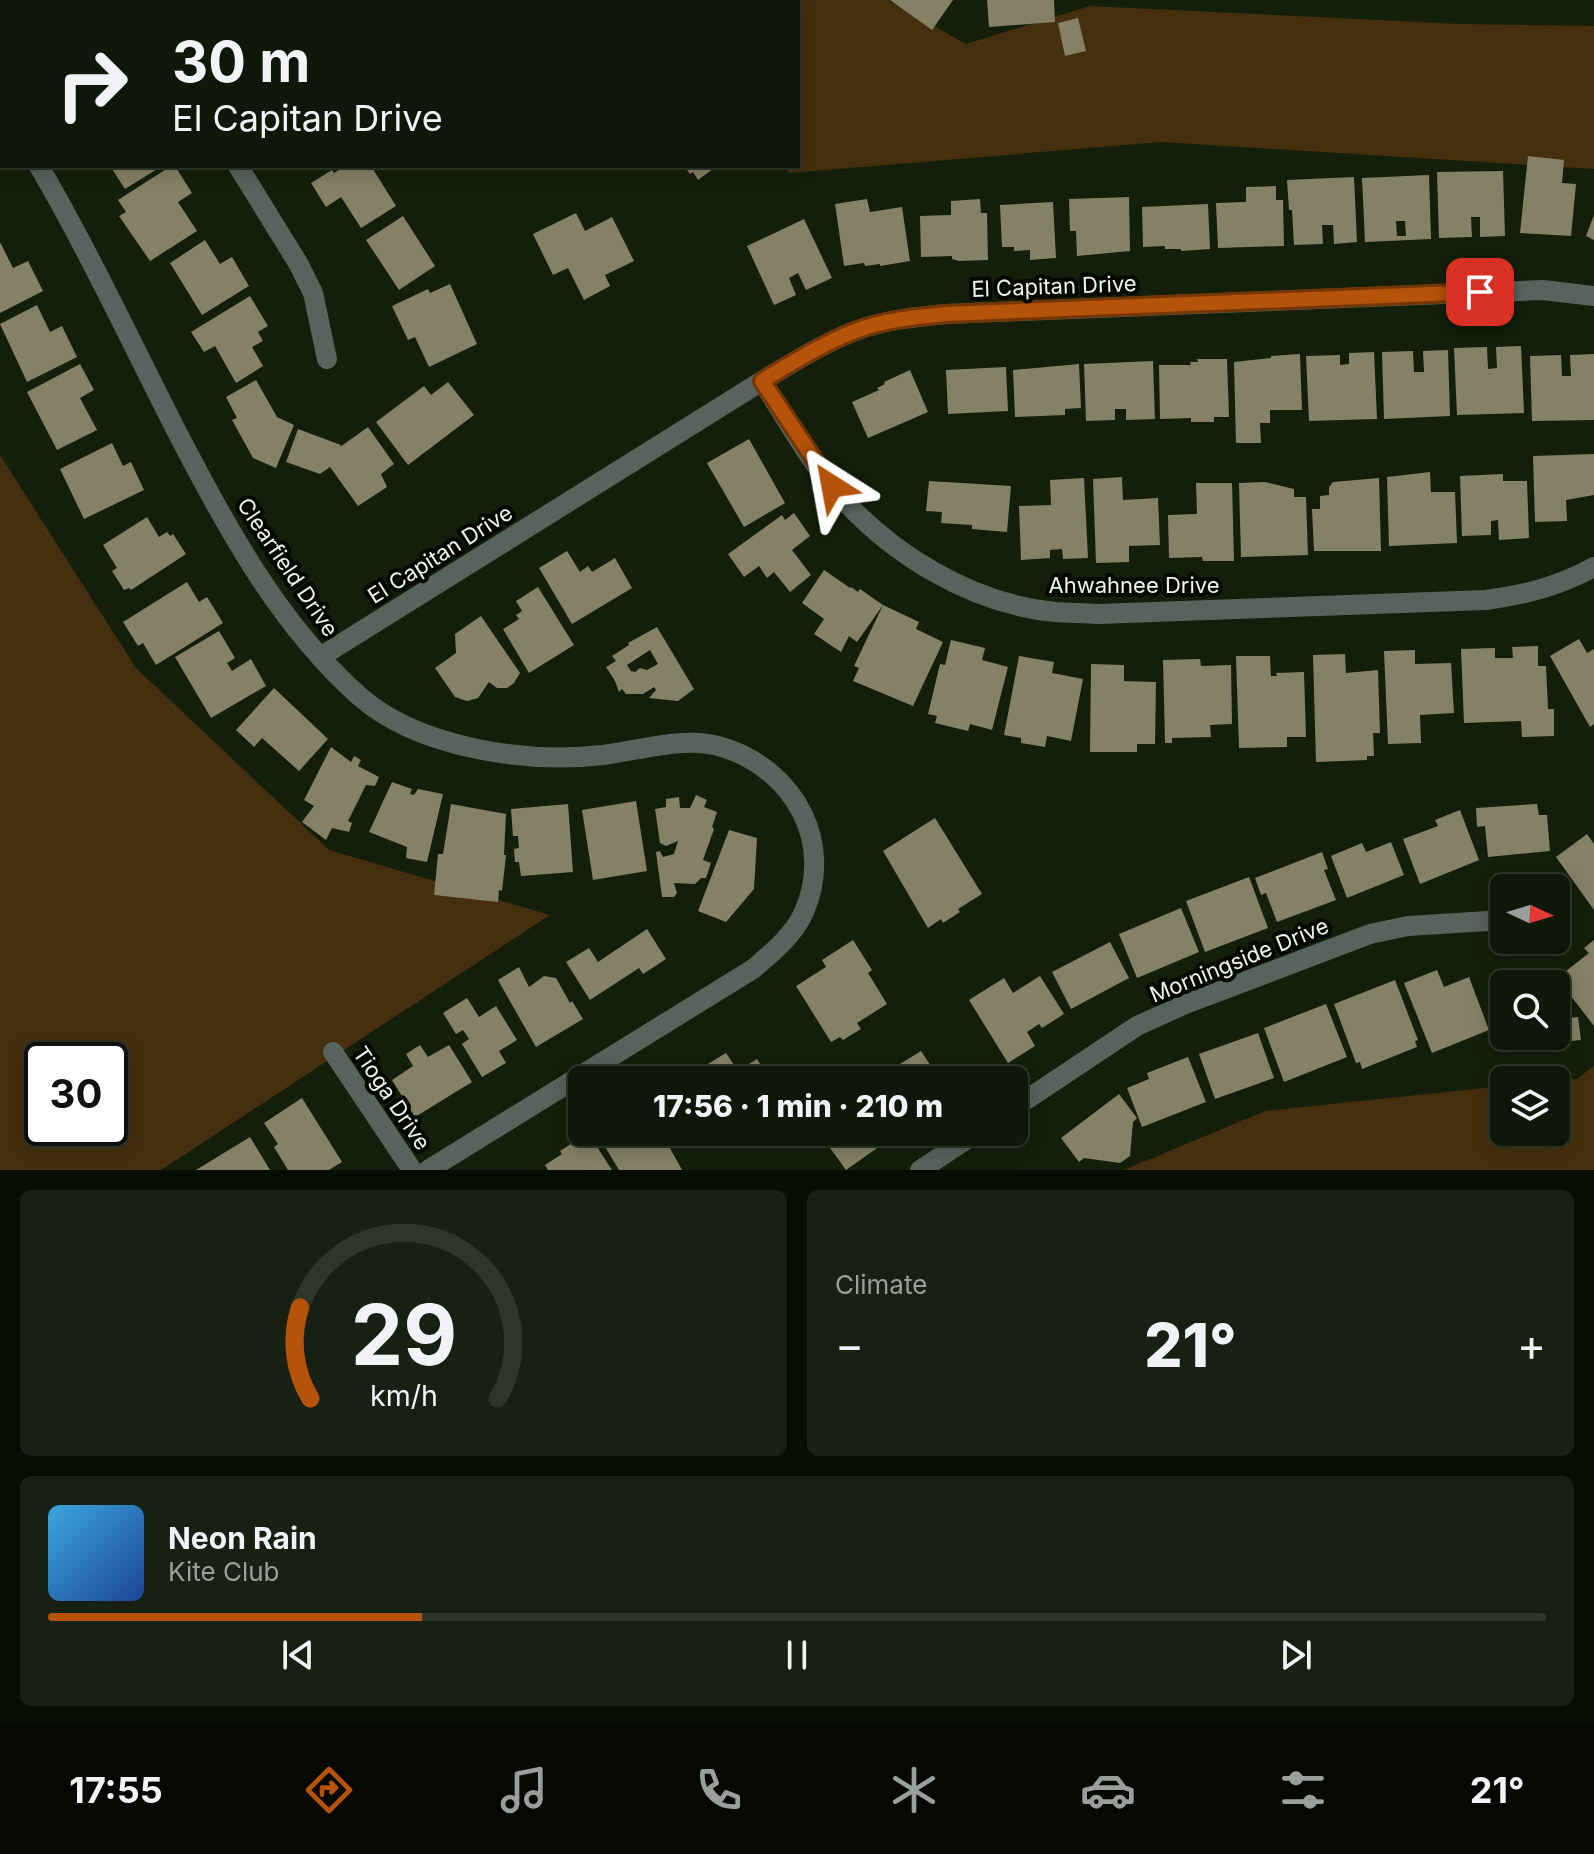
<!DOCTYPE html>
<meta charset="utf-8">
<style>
:root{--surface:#0e1708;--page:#172012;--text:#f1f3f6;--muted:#9b9f9c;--line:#2e3629;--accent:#b45309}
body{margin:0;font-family:Inter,sans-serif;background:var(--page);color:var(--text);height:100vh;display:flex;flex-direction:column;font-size:30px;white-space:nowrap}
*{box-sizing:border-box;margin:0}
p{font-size:26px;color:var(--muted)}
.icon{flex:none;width:44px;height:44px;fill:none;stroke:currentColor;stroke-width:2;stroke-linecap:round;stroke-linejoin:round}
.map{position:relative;height:1170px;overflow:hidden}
.drawer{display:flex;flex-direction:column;gap:20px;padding:20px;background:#080d04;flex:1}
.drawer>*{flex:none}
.hud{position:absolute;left:0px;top:0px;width:800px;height:168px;box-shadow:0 4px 20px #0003,0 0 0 2px var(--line);background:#0e1708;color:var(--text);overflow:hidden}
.needle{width:52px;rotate:94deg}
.controls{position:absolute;left:1490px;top:874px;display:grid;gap:16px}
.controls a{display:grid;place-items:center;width:80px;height:80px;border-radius:12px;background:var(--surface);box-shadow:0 4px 20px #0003,0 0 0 2px var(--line);font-size:40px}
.speed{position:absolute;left:24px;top:1042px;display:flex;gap:16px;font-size:40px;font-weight:700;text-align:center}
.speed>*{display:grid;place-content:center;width:104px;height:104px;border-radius:50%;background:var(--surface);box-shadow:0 4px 20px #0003,0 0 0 2px var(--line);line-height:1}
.speed .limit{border:4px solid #111;border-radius:12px;background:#fff;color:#111}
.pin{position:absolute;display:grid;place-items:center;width:68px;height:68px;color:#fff;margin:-34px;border-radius:16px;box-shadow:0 4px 12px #0006}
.me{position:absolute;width:88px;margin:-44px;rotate:326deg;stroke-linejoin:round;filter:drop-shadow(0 0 6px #0008)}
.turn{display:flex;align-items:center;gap:28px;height:168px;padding:0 40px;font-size:36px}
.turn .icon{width:104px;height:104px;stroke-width:2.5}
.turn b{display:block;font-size:56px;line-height:68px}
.big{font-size:60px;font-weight:800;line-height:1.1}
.drawer .widget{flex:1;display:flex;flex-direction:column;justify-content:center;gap:12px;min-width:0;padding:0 28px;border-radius:12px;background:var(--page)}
.drawer .dial{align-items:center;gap:0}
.dial svg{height:208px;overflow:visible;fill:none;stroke:var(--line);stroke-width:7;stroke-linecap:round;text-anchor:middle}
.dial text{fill:var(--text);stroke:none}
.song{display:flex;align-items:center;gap:24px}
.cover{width:96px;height:96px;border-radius:12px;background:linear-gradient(135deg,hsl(200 70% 55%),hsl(220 70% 35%))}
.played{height:8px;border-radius:4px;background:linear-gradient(90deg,var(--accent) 25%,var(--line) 25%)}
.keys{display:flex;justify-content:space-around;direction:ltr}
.heat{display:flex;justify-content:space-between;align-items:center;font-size:44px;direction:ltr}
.drawer .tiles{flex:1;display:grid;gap:20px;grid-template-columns:1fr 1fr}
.widget:last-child{grid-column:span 2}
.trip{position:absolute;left:568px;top:1066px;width:460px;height:80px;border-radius:12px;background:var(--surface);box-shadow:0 4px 20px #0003,0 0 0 2px var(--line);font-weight:800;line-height:80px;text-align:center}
.dock{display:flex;height:128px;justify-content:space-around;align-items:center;background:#060903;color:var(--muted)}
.dock .icon{width:56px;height:56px}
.dock .selected{color:var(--accent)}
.dock b{font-size:36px;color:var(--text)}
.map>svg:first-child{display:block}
</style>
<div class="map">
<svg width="1594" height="1170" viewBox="0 0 1594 1170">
<rect width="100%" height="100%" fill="#131f0a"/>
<path fill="#462f0e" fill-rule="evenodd" d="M388,0H888L966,44L1090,6L1460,24L1594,26V169L1161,142L789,173L783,166H798V2Z
M0,455L136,668L329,850L550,915L161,1170H0ZM42,1060H110V1128H42Z
M1594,1066V1170H1124L1265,1111L1504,1086V1132H1556V1081L1577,1079Z"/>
<path fill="#848166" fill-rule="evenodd" d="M890,0H953L932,30Z
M987,0H1054L1055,22L989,27Z
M1078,18L1086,51L1065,56L1058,23Z
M1528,156L1564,160L1562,183L1576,184L1571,236L1520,233Z
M110,166H162L125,189Z
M171,166H175L192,193L178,202L197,231L150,261L119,216L126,212L118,200Z
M345,166H371L396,206L361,228L341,197L326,207L311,183L332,170L334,173Z
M688,166H711L713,169L698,180L693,172L690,174L685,167Z
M1503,171L1505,236L1480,237V217H1471L1472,237L1439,238L1437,172Z
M1429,175L1431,239L1365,242L1362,178ZM1396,221H1405L1406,236H1397Z
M1354,177L1357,242L1334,244L1333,225H1322L1323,244L1294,245L1292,210H1289L1287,180Z
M1276,186V200H1283L1284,246L1218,248L1216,203L1246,202V187Z
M1129,197L1130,251L1077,256L1076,231H1070L1069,199Z
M867,199L870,212L902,207L910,261L880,266V264L865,266L864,263L844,266L835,204Z
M980,199L981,213H987L988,260L959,261L952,259V256L921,257L920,216L951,215V201Z
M1053,202L1056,258L1030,260V250L1014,251V247H1002L1000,205Z
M1208,204L1210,249L1181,251V249H1165V246L1143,247L1142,207Z
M576,213L585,231L612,217L634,261L605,275L610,286L584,300L568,268L553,275L533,234Z
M1594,215V240L1586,236Z
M403,216L435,266L399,290L366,240Z
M804,219L832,278L806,290L798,273L789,278L796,295L774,305L747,246Z
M205,240L220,264L232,257L249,286L202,315L170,263Z
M0,242L13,268L28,261L43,291L0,313Z
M450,284L477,344L429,367L415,337L408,340L392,306L428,289L430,293Z
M250,296L268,326L258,332L263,341L252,347L263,366L236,383L215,346L204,352L191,332Z
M37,305L50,332L62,326L77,357L27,382L0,324Z
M1521,346L1524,413L1457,415L1454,348L1487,347L1488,369L1497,368L1496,347Z
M1448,350L1450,416L1384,419L1382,352L1413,351L1414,372H1424L1423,351Z
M1374,352L1377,419L1309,421L1306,356L1340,355V365L1349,364V353Z
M1300,354L1302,410H1270V423H1260L1261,443H1236L1234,362L1271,358V356Z
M1594,354V420L1532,421L1530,356L1561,355L1562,376H1571L1570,355Z
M1197,359H1227L1229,417H1214V422H1191V418L1160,419L1159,365H1191L1190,362H1198Z
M1153,361L1155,419L1126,420V409H1115V420L1086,421L1084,364Z
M80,364L94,390L80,398L97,430L57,450L27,392Z
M1079,364L1081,408L1065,409V415L1015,417L1013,370Z
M1006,367L1008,411L948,414L946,370Z
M910,370L928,412L868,438L852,402L879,390L877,388L885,384L884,382Z
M256,380L277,417L294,425L276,468L253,458L232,420L237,418L226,397Z
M448,382L474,415L408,465L376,422L424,386L431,395Z
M368,427L394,464L381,474L387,487L358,506L330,467L320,474L286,462L298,429L341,445L340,447Z
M749,439L785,503L744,527L707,463Z
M112,443L123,466L131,462L144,490L84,519L60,469Z
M1594,454V495L1566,500L1567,521L1535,522L1533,456Z
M1430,472L1431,492H1455L1457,543L1389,546L1387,477Z
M1503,474V481H1527L1529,538L1499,540L1498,520L1491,521V535L1462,536L1460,476Z
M1122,477L1123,500L1158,498L1160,545L1129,546V562L1096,563L1093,479Z
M1084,478L1088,558L1063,559L1062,549L1050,550V558L1021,560L1019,506L1051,505L1050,480Z
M1379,478L1381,551H1314L1312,509H1320V496L1329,495V487L1333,482Z
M929,481L1011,486L1007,532L972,529V525L941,523L942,512L926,511Z
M1265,482L1294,489V497H1306L1308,555L1241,557L1239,483Z
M1196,483H1232L1234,561H1203L1202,557L1169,558L1168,515L1197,514Z
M794,513L810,536L792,550L811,575L790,592L774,572L767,578L759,566L744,577L728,554L782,515L785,520Z
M147,517L159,537L167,532L170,536L173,534L186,554L131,590L129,588L124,590L112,571L117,568L103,545Z
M567,551L580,572L588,566L592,572L615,558L632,588L572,624L539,568Z
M824,570L850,588L851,587L858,592L860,589L883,605L857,642L849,636L841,652L814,634L824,619L802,603Z
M187,582L199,602L207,597L223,623L156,665L143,643L138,646L123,622Z
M538,587L574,645L529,673L503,629L519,619L516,615L522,611L516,601Z
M883,605L919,622L916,629L943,642L913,706L853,681L859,668L854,666Z
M481,616L520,673L514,683L507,688H497L489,682L478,698L467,701L455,697L435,668L456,653L455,634Z
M657,627L694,689L678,701L649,698L656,690L654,687L643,694H626L622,689L619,692L615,681L606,667L616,661L612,656L629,645L628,643ZM650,650L658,664L647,670L640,668L635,672L631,671L627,665Z
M219,631L235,658L227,663L232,671L251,659L266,686L211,718L175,657Z
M1579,639L1587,653L1594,649V724L1590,727L1550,656Z
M951,640L985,648L982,660L1008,667L992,730L970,724L968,731L935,723L937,716L928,714L940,664L945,665Z
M1538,646V666H1546L1548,709H1554V736L1522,737L1521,721L1464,723L1461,649L1495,648V658H1513L1512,647Z
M1415,650V664L1451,663L1454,713L1420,715L1421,743L1388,744L1384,651Z
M1345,654L1346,673L1378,670L1380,733H1373L1374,756H1367V760L1316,762L1313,655Z
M1019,656L1054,662L1052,673L1083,679L1071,741L1047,736L1045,747L1021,743V738L1004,735Z
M1236,656H1270L1271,676H1277L1276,673L1304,672L1306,737H1287V747L1239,748Z
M1200,659L1201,666L1231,665L1232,724L1210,725L1211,737L1172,738V743H1165L1163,660Z
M1091,664L1124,665V681L1156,682L1155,744H1137V752H1090Z
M274,688L328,739L299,771L262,738L254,747L236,730Z
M331,747L351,762L354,756L361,760L358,766L379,777L375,786L366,785L348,821L352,823L349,832L332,828L326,840L302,822L314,806L304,800Z
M392,782L412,789L410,794L414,795L418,789L443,794L427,862L406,858L407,847L369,832Z
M696,795L707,800L704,807L717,812L712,827L714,829L703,860L711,863L706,878H701L695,884L674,883L677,893L674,897H662L656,852L660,851L663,857L674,854L678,841L666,846L660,843L655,809L666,807V799L679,797L680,808H690Z
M636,801L647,871L593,880L582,810Z
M451,804L506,814L504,855H506L502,891L499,890L498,902L434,895L438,854H443Z
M568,804L573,872L521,876L519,862H515L514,849L519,848L518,836H513L511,809Z
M1537,804L1539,815H1547L1550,851L1488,857L1485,826L1477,827L1476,808Z
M1460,810L1479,860L1420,884L1403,839L1438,826L1435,820Z
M935,818L982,894L958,909L960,912L943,923L941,919L928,928L883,851Z
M729,830L757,838L754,889L726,922L698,911Z
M1587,834L1594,844V910L1556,857Z
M1391,842L1404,875L1347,898L1331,856L1362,843L1366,852Z
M1322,852L1328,869L1324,870L1336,900L1277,922L1266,893L1261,895L1255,878Z
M1249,877L1268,928L1205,952L1186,901Z
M1181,908L1199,952L1137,978L1119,934Z
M647,929L666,959L643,974L639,968L590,1000L566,962L589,948L598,962Z
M853,940L872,970L868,973L887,1004L857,1023L861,1029L843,1040L840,1037L831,1042L796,986L826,967L822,960Z
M1594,940V1026L1557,978L1589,953L1584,948Z
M1110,942L1129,978L1071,1009L1052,972Z
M519,967L529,987L544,976L556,978L570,1003L572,1001L583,1019L536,1047L498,980Z
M1437,970L1444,987L1469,977L1489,1030L1432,1053L1404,983Z
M1040,976L1064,1014L1042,1028L1039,1024L1027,1032L1035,1046L1008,1063L969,1000L1004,978L1013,993Z
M1395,980L1418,1040L1415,1041L1417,1047L1362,1069L1360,1062L1356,1063L1334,1004Z
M467,998L479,1017L496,1006L517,1040L499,1051L506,1063L482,1077L462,1044L469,1039L463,1030L456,1034L443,1013Z
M1326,1004L1347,1057L1284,1082L1264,1028Z
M1578,1017L1581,1040L1512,1047L1510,1036H1556V1019Z
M1258,1033L1274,1078L1215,1099L1199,1054Z
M420,1045L428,1057L449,1045L472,1082L415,1117L392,1080L413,1066L406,1054Z
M921,1051L938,1077L941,1076L944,1080H888L884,1074Z
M726,1053L738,1071L757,1059L770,1080H711L703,1067Z
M1188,1057L1206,1102L1142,1127L1127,1088L1149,1079L1147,1073Z
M694,1069L701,1080H675Z
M1119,1094L1137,1118L1133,1122L1130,1156L1120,1163L1084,1158L1079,1162L1061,1138Z
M302,1098L342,1162L329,1170H288L274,1147L278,1144L264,1123Z
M596,1132H661L682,1170H619Z
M670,1132H713L680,1148Z
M828,1132H900L846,1170L822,1137Z
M588,1133L612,1170H548L545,1165L562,1154L560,1151Z
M250,1137L270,1170H196Z"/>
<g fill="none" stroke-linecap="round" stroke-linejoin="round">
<path stroke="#57635d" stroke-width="20" d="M136,0L137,2
M0,108L2,111
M39,166C89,252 131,342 176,430C225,525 278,623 358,695C417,748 526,764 603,755C641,750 687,735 725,748C795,771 834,843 804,912C794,935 772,953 753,969L428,1170
M238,166L298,263L313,293L327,359
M762,381C785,417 807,456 834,489C888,553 971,604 1055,612C1069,613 1084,613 1098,614L1486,600C1527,594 1557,587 1594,567
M320,657L762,381C792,363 822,344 855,331C884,320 915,317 946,314L1543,290L1594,296
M333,1052L412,1170
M1014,1108L1137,1026L1183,1005L1370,934L1408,926L1504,920
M920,1170L978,1132"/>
</g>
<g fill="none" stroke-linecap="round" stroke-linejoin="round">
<defs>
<path id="route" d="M832,486L762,381C792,363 822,344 855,331C884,320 915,317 946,314L1480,292"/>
</defs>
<use href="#route" stroke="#753606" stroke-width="20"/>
<use href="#route" stroke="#b45309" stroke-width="14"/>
</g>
<g text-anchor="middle" stroke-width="8" stroke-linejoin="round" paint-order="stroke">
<g font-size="22" fill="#edf5e8" stroke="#040702">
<text transform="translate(1054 286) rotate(-2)" y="8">El Capitan Drive</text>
<text transform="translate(440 554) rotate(-32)" y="8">El Capitan Drive</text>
<text transform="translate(288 567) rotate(56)" y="8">Clearfield Drive</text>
<text x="1134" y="593">Ahwahnee Drive</text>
<text transform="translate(1239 960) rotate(-22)" y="8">Morningside Drive</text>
<text transform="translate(392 1098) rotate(56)" y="8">Tioga Drive</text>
</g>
</g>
</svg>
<div class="controls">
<a><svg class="needle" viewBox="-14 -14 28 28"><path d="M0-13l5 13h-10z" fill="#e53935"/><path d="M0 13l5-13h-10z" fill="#9b9f9c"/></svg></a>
<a><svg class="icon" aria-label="search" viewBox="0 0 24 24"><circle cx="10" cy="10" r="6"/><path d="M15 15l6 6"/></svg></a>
<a><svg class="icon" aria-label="layers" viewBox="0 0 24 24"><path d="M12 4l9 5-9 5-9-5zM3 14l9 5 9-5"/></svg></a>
</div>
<div class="speed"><div class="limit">30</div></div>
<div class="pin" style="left:1480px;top:292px;background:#d93025"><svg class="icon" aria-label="arrive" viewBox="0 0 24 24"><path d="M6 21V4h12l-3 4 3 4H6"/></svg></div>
<svg class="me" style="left:832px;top:486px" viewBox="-20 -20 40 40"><path d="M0-17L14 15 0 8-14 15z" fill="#b45309" stroke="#fff" stroke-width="4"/></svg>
<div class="trip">17:56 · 1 min · 210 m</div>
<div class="hud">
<div class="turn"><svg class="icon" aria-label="right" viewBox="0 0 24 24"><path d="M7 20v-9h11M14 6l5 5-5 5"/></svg><div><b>30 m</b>El Capitan Drive</div></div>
</div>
</div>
<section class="drawer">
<div class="tiles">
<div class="widget dial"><svg viewBox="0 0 100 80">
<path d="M14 69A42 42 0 1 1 86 69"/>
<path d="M14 69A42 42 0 0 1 10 34" stroke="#b45309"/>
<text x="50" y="56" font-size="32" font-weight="700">29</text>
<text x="50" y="72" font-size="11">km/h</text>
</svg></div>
<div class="widget"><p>Climate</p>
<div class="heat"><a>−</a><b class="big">21°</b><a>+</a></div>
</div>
<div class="widget">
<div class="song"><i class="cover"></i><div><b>Neon Rain</b><p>Kite Club</p></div></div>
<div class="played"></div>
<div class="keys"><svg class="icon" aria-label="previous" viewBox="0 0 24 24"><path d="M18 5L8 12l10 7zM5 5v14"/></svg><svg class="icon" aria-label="pause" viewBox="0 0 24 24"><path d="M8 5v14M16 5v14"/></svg><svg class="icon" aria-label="next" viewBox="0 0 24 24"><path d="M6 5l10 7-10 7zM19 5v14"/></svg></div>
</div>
</div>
</section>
<nav class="dock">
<b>17:55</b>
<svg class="icon selected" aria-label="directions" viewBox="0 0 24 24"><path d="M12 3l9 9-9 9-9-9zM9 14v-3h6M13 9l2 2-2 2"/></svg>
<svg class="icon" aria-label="music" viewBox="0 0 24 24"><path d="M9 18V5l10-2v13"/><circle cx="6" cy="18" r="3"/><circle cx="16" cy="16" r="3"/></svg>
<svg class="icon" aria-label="phone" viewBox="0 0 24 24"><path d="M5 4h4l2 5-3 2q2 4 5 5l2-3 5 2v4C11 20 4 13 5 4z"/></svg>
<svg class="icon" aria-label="climate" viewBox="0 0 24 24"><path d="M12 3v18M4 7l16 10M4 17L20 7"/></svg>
<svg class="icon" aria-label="car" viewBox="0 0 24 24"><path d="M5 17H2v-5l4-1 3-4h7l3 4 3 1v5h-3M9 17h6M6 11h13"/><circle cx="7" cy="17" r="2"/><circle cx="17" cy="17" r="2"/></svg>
<svg class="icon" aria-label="filters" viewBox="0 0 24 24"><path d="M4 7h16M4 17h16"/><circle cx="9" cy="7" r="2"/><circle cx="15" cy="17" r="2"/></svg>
<b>21°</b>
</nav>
